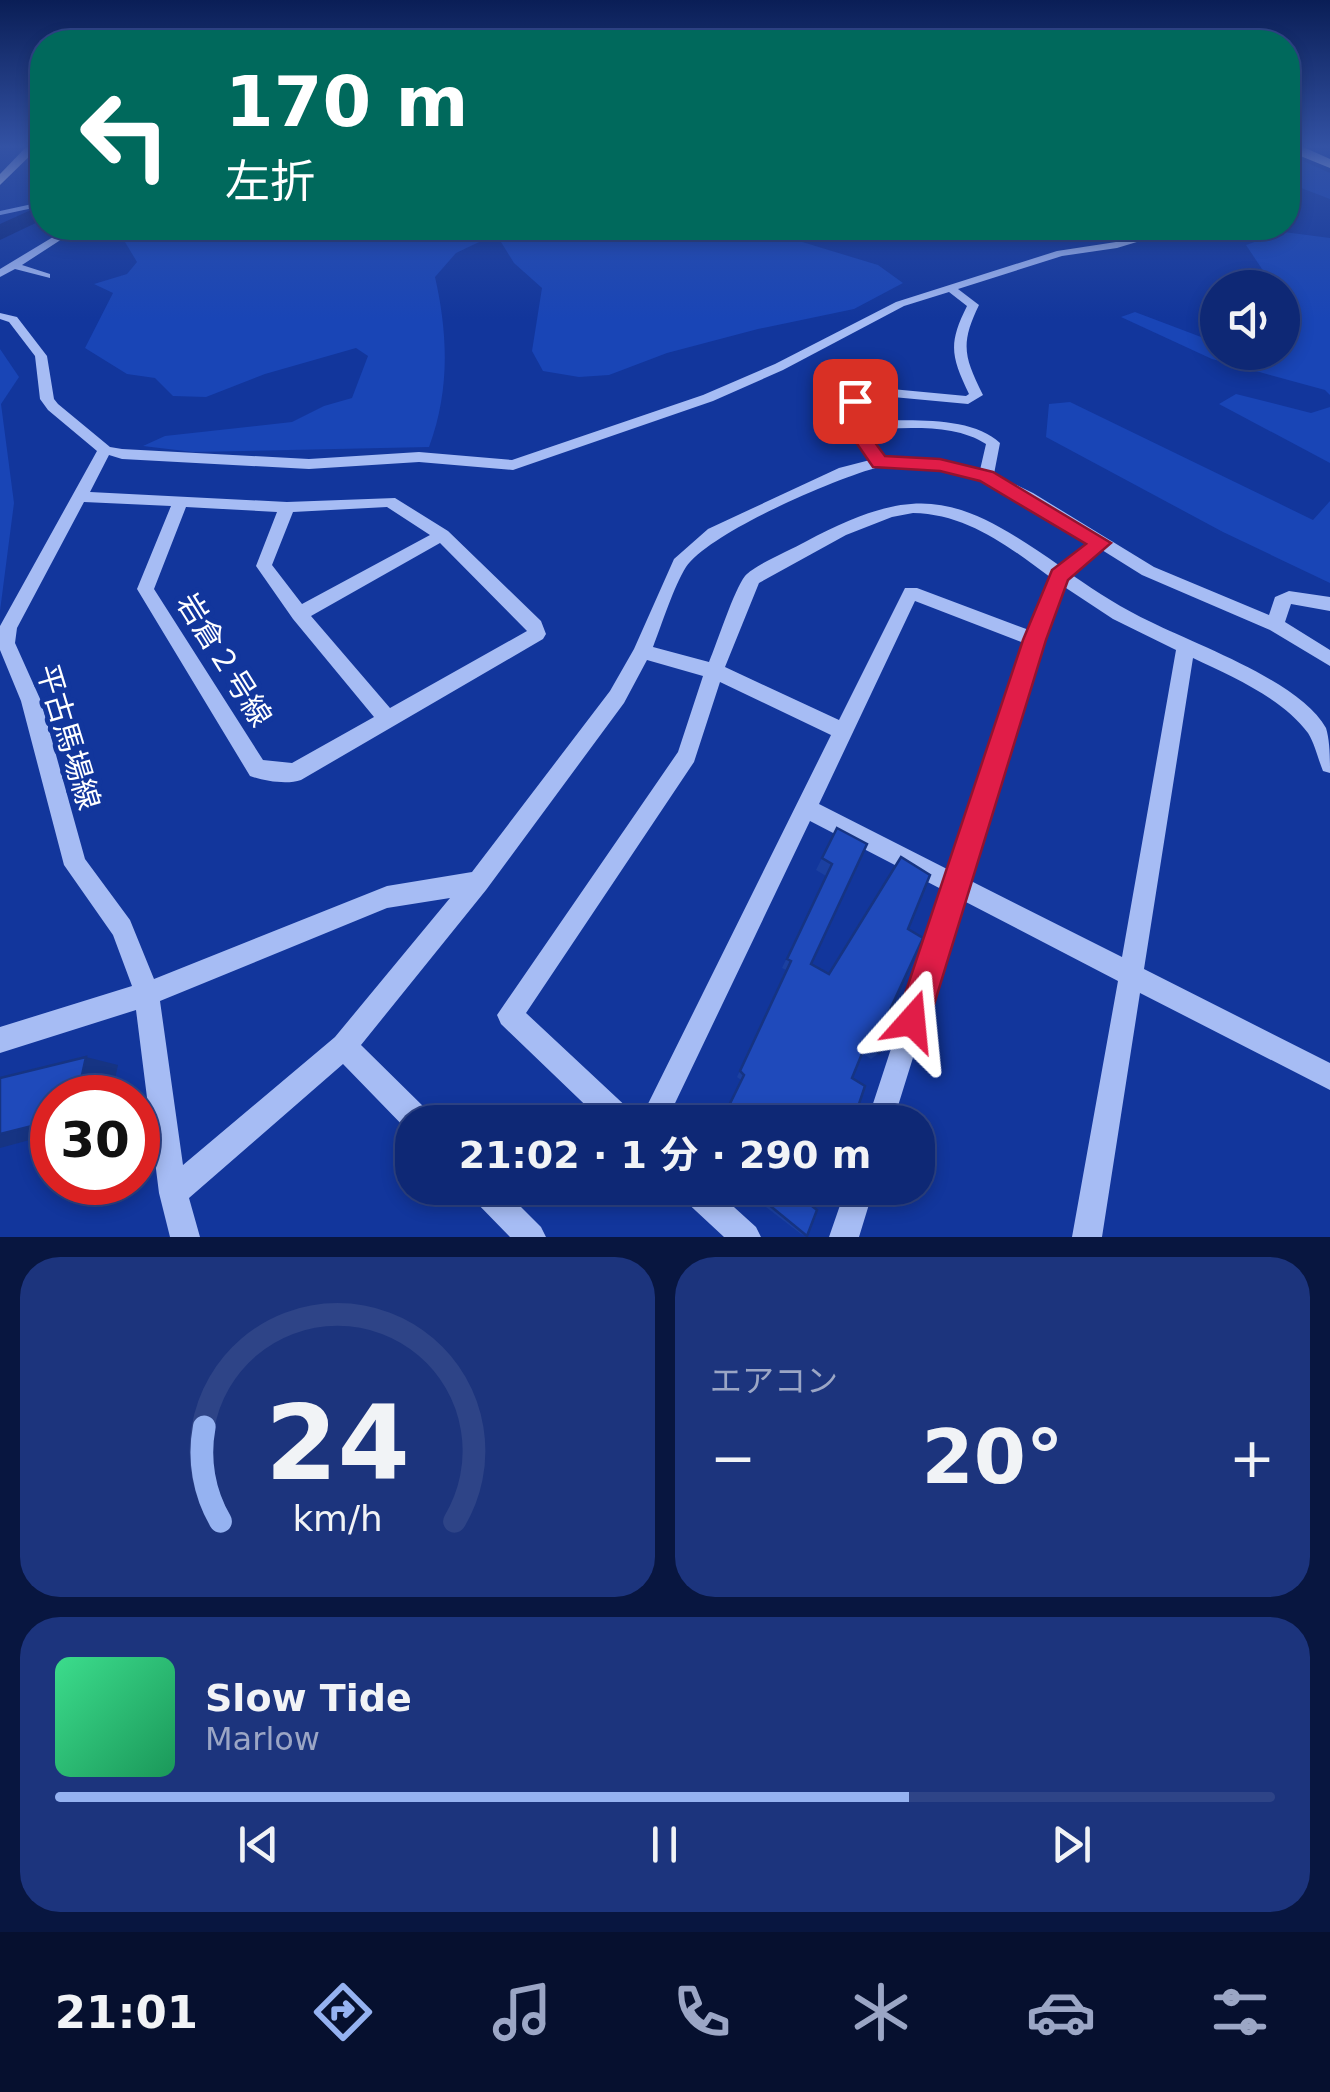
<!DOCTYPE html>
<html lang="ja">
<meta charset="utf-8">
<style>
:root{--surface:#0e2875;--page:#1c347d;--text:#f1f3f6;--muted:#9ba6c5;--line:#2e4487;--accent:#95b2f1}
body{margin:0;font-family:"DejaVu Sans","Noto Sans JP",sans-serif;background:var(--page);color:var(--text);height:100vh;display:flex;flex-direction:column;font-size:38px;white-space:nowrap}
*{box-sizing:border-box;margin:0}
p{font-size:32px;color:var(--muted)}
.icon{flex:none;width:55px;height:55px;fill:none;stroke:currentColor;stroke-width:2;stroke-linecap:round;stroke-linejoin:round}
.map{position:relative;height:1237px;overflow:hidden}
.panel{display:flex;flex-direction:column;gap:20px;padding:20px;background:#081640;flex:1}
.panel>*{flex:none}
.banner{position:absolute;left:30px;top:30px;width:1270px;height:210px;border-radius:40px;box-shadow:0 5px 15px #0003,0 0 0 2px var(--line);background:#00695c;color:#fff;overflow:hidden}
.tools{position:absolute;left:1200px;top:270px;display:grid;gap:20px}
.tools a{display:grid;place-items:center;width:100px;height:100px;border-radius:50%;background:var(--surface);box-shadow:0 5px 15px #0003,0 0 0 2px var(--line);font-size:50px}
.speed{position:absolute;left:30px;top:1075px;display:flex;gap:20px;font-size:50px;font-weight:700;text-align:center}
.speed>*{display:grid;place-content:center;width:130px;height:130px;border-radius:50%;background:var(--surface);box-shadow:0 5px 15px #0003,0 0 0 2px var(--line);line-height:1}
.speed .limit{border:15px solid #d22;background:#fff;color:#111}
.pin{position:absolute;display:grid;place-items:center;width:85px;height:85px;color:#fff;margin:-42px;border-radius:20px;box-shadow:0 5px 15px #0006}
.me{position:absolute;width:110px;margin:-55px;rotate:18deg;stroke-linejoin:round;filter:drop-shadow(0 0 8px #0008)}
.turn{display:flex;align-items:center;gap:35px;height:210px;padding:0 30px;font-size:45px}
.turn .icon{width:130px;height:130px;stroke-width:2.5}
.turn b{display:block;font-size:70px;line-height:85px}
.big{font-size:75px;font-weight:700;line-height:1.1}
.panel .card{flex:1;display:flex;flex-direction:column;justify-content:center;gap:15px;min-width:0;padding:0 35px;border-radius:40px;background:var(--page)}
.panel .dial{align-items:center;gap:0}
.dial svg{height:260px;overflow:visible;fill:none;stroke:var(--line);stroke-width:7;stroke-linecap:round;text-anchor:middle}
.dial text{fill:var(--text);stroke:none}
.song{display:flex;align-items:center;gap:30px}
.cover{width:120px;height:120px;border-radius:15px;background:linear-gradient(135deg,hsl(150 70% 55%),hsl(150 70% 35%))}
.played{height:10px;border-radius:5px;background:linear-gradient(90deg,var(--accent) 70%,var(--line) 70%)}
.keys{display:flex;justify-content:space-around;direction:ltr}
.heat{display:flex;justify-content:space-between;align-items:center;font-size:55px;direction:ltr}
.panel .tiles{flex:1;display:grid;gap:20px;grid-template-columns:1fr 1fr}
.card:last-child{grid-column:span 2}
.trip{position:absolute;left:395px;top:1105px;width:540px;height:100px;border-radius:40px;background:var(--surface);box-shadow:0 5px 15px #0003,0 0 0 2px var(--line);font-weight:700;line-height:100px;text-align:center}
.tabs{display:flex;height:160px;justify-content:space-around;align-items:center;background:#06102f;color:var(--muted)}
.tabs .icon{width:70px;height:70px}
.tabs .selected{color:var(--accent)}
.tabs b{font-size:45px;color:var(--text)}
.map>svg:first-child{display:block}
</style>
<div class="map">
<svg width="1330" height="1237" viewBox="0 0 1330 1237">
<rect width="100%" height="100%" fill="#12369c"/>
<path fill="#1945b6" d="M1288,154L1330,173V199L1288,183Z
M146,228H756L878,265L903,283L854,309L758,329L667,353L609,375L579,377L543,371L532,351L542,288L514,263L496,234L456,253L435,277C448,334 450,391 429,447L193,452L143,446L165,436L292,422L324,406L352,398L368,356L356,348L265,374L206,397L173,396L155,378L127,374L85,348L113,293L94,284L127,274L137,262L122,237Z
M1284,232L1330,238V395L1325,390L1212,359L1121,317L1135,312L1217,343L1218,352H1282V288L1274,287L1246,245Z
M0,349L19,377L1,404L14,503L0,611Z
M1236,394L1311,413L1330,407V463L1219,404Z
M1070,402L1313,520L1330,501V583L1223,532L1046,437L1049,404Z"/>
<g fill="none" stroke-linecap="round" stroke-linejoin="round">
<path stroke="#98b4f7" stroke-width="4" d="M0,213L42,204"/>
<path fill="#0b2678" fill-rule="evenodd" d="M42,205V220L0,240V224Z"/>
<path fill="#a6bcf4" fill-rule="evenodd" d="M68,228H79L22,265L50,274V278L15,269L0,277V269Z
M1169,228H1183L1117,248L1062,256L958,289L979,305C960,344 964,357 983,395L968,404L882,396L861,403L860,421C900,421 970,414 1000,443L994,474L1033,493L1154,567L1269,615L1275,597L1289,591L1330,597V611L1291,604L1285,622L1330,650V666L1270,630L1142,575L1102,550L1072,575C1097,592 1123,609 1151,622C1197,645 1301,682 1326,728C1330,741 1330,759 1330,773L1323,771C1318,759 1315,744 1308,733C1282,698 1231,676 1193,658L1144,969L1330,1063V1090L1140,993L1102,1237H1072L1118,981L962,900L893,1122H867L943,890L810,821L666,1122H639L831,735L720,682L694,762L526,1013L632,1112L636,1122H603L501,1024L497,1015L678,752L703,676L647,660L624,703L486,890L361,1045L429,1112L432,1122H412V1133L409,1132L343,1064L189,1198L200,1237H170L159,1193L136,1010L0,1053V1027L132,986L113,935L64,865L21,701L0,650V626L97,451L48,410L40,399L35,356L9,322L0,319V313L17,317L47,356L54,399L58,404L110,447L122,449L309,459L419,452L512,460L703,395L775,364L896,302L1057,251L1116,242ZM949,292L967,306C948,344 951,356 969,394L966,396L881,388L850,398L846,425L870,460L839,468L708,529L674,559L634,649L610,691L472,872L387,886L154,979L130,920L85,859L41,701L15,643L17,628L84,502L171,506L137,589L250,776C264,781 287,785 301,780L543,639L546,634L541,621L448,531L395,498L287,502L90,492L109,455L122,459L309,469L419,462L513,470L713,401L783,370L904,306ZM863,429C901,429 953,422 986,444L980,470L954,462L883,458ZM879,467C905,468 933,467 958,473C1006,484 1048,517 1090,543L1060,566C958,495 919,481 805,542C791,550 754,565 745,576C734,590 717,643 709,662L653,647C662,624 674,586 686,567C710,532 837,478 879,467ZM186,507L277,512L256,566L293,619L374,717L292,763L263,760L154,589ZM387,507L430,535L302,604L272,565L293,512ZM913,513C967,514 1008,546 1050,577L1029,630L917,588H905L839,720L725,667L759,583L846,535L892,517ZM440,543L527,631L390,708L311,616ZM1063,586L1113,619L1176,650L1122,957L969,880L1043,639ZM915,601L1024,643L949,870L819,804ZM450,898L335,1037L183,1165L160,1001L387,908Z
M468,1188H502L541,1227L546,1237H510L472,1198Z
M678,1188H713L756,1227L761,1237H724L682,1198Z
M846,1188H874L859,1237H829Z"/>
<path fill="#f3f6ff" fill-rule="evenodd" d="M27,146H40L0,185V174Z"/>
<path fill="#fff" fill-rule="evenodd" d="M1288,146H1301L1330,159V168L1288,151Z"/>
</g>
<path fill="#1b40a1" d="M837,828L867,844L811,964L829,974L908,929L882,1027L879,1053L871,1059L862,1053L852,1078L857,1110L849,1114L741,1080L737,1077L786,970L782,968L826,876L816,870Z
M764,1188H813L807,1202V1236L801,1234L758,1201Z"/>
<path fill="#163483" d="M86,1057L118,1065L111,1098H77Z
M52,1121V1134L0,1148V1134Z"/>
<path fill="#1f4abb" stroke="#163483" stroke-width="2.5" d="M837,828L867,844L811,964L829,974L901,857L930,875L908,929L923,938L882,1027L888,1032L879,1053L866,1044L852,1078L865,1086L857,1110L851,1106L844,1122H721L744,1075L740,1071L791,961L787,959L832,864L822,858Z
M86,1057L77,1098H52V1121L0,1134V1078Z
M768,1188H813L807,1202L817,1210L807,1236L763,1200Z"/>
<linearGradient id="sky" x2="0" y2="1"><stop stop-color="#0a1e56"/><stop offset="0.46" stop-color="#3352a4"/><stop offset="1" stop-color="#3352a4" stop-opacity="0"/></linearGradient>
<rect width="1330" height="319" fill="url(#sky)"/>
<path fill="#e11d48" stroke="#92132f" stroke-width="2.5" d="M855,396L864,401L862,425L885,456L940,459L993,472L1111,543L1068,580L1046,640L929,1021L924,1032L912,1037L901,1032L896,1021L1023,640L1052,570L1086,544L980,481L940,471L873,467L844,425L846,401Z"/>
<g text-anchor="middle" stroke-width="10" stroke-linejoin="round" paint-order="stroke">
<g font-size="30" fill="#fff" stroke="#12369c">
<text transform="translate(224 660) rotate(58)" y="10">岩倉２号線</text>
<text transform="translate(68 737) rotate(73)" y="10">平古馬場線</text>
</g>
</g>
</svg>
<div class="tools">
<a><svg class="icon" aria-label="sound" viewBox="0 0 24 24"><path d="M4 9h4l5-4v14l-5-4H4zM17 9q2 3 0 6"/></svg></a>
</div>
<div class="speed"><div class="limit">30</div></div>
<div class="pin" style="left:855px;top:401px;background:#d93025"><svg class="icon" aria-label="arrive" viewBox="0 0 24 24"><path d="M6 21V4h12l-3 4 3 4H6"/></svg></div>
<svg class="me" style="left:912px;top:1021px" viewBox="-20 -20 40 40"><path d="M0-17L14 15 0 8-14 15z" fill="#e11d48" stroke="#fff" stroke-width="4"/></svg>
<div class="trip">21:02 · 1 分 · 290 m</div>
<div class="banner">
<div class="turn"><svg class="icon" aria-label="left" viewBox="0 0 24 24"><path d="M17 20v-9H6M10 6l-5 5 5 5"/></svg><div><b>170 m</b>左折</div></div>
</div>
</div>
<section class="panel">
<div class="tiles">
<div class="card dial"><svg viewBox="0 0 100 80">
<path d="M14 69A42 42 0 1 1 86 69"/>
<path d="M14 69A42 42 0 0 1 9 40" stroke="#95b2f1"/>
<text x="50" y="56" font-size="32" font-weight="700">24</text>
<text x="50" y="72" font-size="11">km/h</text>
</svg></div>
<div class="card"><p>エアコン</p>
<div class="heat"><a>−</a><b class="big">20°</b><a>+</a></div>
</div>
<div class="card">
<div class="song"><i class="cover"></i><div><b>Slow Tide</b><p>Marlow</p></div></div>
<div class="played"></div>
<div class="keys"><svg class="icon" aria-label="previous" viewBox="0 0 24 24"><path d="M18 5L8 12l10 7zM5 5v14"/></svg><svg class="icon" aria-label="pause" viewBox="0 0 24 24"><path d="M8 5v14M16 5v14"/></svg><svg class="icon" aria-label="next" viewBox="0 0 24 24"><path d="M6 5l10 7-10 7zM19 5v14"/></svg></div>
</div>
</div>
</section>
<nav class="tabs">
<b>21:01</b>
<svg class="icon selected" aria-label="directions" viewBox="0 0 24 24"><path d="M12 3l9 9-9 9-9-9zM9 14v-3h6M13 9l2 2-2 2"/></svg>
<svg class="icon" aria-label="music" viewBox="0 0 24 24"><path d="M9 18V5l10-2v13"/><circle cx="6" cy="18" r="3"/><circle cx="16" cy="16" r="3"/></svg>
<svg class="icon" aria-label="phone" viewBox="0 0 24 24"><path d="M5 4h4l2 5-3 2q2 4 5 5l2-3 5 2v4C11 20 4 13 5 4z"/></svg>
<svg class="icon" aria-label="climate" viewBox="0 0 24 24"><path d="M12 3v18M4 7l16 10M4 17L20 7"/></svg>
<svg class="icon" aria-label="car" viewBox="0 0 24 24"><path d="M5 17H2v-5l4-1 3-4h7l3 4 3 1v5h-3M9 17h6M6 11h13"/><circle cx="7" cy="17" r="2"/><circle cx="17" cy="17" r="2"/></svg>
<svg class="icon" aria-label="filters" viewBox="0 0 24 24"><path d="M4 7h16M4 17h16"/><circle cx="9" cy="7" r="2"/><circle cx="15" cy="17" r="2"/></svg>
</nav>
